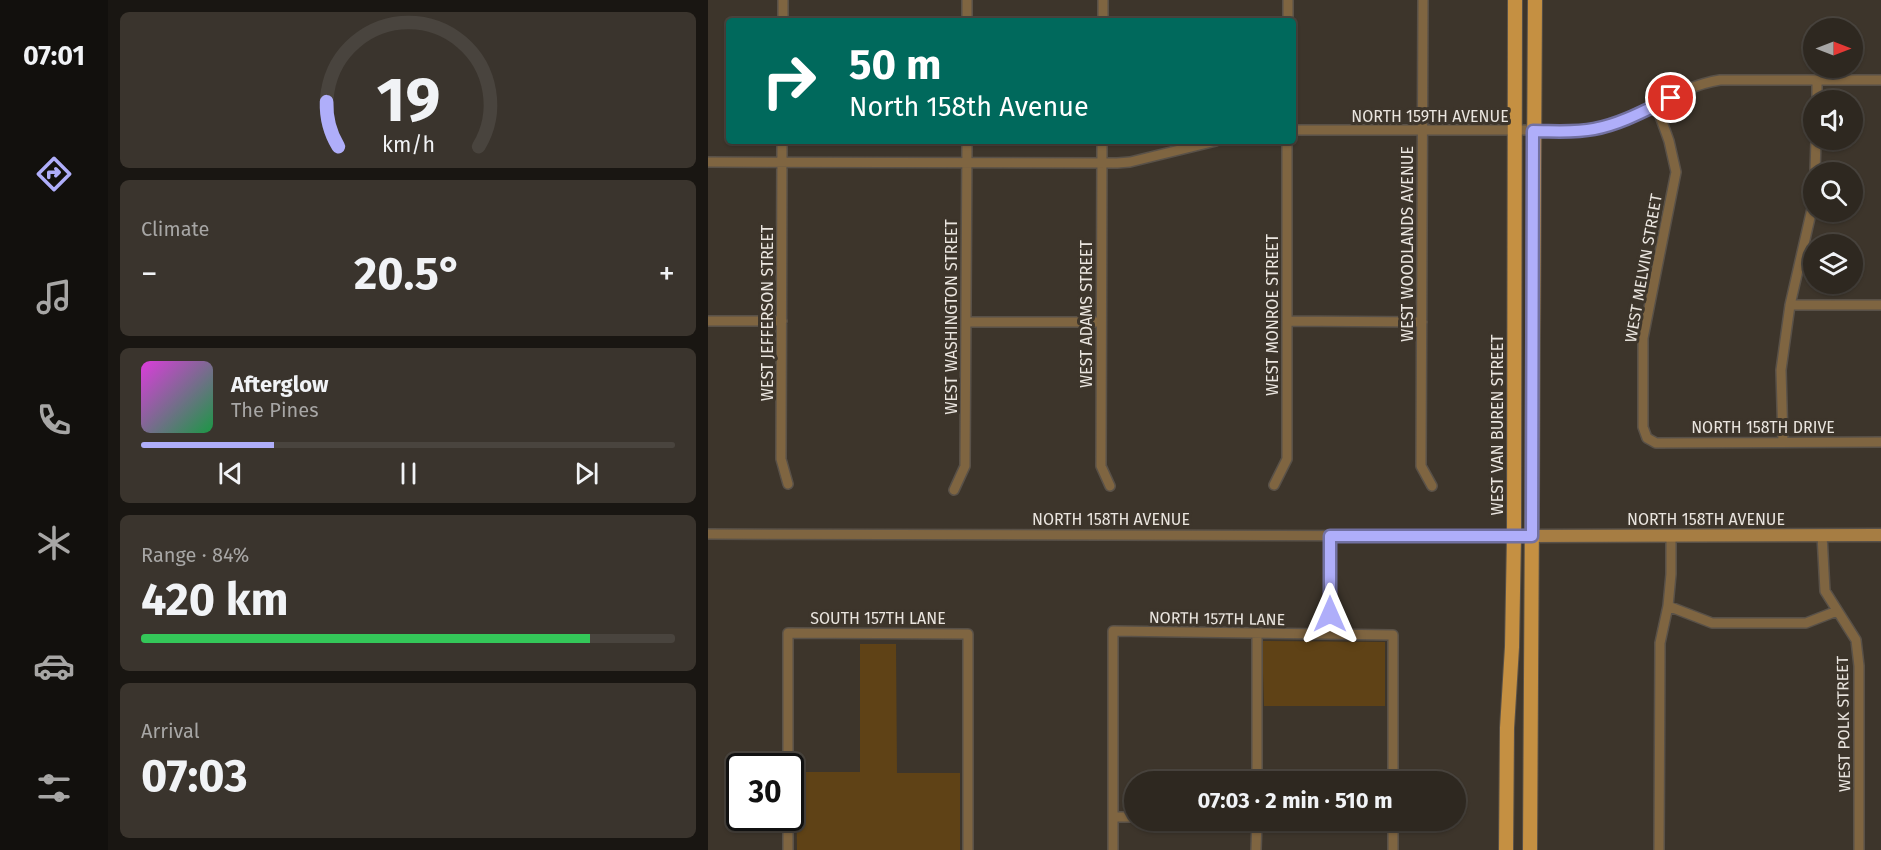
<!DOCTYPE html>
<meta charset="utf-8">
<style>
:root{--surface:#2e2820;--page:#3a342d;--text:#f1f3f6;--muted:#a7a6a5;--line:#49443e;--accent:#afaefa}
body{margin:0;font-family:"Fira Sans",sans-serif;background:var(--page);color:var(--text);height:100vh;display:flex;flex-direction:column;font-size:22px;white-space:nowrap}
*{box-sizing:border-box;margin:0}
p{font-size:20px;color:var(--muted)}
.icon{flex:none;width:33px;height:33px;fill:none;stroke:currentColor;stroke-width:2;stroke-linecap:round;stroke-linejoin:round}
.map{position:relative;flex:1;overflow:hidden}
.details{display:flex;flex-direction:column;gap:12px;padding:12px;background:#191612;width:600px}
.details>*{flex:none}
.hud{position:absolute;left:18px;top:18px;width:570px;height:126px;border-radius:6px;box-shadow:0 2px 4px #0004,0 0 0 2px var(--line);background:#00695c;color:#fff;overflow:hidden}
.needle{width:39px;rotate:90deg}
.fabs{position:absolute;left:1095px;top:18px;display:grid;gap:12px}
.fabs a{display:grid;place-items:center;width:60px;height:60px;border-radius:50%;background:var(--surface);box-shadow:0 2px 4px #0004,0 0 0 2px var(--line);font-size:30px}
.speed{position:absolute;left:18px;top:753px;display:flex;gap:12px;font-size:30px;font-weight:700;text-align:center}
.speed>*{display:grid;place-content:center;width:78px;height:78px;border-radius:50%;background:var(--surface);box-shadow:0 2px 4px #0004,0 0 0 2px var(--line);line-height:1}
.speed .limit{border:3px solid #111;border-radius:9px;background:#fff;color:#111}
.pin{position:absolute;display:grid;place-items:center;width:51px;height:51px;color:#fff;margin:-26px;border:3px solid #fff;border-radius:50%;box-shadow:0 2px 6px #0007}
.me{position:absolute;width:66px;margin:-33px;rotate:0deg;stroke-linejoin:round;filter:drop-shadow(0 0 4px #0008)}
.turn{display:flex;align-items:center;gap:21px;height:126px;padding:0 24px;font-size:27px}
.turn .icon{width:78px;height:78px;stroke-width:2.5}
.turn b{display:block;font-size:42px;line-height:51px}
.big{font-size:45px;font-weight:700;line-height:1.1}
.details .widget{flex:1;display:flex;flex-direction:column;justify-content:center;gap:9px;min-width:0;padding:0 21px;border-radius:9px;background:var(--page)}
.details .dial{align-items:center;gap:0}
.dial svg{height:156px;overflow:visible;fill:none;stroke:var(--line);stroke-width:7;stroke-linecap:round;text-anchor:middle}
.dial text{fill:var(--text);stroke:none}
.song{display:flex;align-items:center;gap:18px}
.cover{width:72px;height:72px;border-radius:9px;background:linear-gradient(135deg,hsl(300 70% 55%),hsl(140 70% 35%))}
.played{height:6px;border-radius:3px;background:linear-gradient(90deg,var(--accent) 25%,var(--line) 25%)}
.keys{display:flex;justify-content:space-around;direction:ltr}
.heat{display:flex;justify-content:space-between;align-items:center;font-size:33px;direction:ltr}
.charge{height:9px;border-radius:4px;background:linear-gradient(90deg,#34c759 84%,var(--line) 0)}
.trip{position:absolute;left:416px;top:771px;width:342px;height:60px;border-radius:30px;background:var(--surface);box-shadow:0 2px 4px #0004,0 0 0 2px var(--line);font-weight:700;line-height:60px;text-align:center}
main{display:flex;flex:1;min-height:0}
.tab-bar{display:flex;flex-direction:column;width:108px;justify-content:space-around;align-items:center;background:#12100d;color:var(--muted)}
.tab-bar .icon{width:42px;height:42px}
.tab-bar .current{color:var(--accent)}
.tab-bar b{font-size:27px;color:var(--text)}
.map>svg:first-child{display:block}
</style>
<main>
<nav class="tab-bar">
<b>07:01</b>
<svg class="icon current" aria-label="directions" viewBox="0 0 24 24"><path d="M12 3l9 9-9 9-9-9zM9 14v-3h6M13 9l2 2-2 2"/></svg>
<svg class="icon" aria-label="music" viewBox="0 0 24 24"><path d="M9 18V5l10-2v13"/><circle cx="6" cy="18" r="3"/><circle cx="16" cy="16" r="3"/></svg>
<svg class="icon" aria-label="phone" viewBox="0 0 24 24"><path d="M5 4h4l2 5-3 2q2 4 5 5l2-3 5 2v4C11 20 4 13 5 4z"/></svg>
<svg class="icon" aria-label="climate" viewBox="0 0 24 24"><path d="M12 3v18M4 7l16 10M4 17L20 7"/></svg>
<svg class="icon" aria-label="car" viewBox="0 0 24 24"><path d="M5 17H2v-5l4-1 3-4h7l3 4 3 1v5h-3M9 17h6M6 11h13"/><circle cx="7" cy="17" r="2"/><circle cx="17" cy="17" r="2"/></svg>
<svg class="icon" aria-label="filters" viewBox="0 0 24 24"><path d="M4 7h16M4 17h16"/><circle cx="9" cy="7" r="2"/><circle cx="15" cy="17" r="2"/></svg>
</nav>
<section class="details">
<div class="widget dial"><svg viewBox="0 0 100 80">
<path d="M14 69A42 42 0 1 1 86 69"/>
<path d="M14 69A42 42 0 0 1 8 46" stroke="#afaefa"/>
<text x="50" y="56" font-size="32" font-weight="700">19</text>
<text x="50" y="72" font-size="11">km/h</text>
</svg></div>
<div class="widget"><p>Climate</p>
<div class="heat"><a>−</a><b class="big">20.5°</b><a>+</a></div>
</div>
<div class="widget">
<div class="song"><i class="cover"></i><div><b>Afterglow</b><p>The Pines</p></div></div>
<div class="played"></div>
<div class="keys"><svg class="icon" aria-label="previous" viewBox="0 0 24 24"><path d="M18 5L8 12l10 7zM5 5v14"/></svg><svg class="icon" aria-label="pause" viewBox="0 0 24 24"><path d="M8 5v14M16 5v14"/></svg><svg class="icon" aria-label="next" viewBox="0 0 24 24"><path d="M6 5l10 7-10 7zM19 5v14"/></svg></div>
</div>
<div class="widget"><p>Range · 84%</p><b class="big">420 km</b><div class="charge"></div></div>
<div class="widget"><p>Arrival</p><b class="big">07:03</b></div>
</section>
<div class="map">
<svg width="1173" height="850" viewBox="0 0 1173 850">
<rect width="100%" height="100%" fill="#3d352b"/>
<path fill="#5f4216" d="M554,641L677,642V706H556Z
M152,644H188L189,773H252V850H89L88,772H152Z"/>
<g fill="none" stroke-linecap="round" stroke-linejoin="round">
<defs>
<path id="street" d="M715,0L713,466L724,486
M75,21V0
M259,21V0
M395,21V0
M580,21V0
M1109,100V80
M948,105L961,141L968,172L935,338V427L939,438L948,443L1173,442
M585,130H883C930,120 967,87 1012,80H1173
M74,141L73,459L80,484
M394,141L393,466L402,486
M0,162L409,163L422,162L508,141
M1107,172L1108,140
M1082,305H1173
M0,321H74
M579,321L714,322
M258,322H393
M1075,442L1073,370L1082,305L1106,200
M566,485L579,459V141
M246,490L257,466L259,141
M0,534L806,536
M1114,535L1117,591L1148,640L1151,666V850
M622,536V634
M960,606L1004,623H1098L1129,611
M80,766V633L260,634V850
M549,782V633
M405,817H426
M685,820V850
M80,850V818
M405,850V631L685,635V782
M548,850L549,820
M951,850L952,643L960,606L963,574V536"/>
<path id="secondary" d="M806,536L1173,535"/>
<path id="primary" d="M798,850L799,728L804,647L806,536L807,0
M822,850L827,0"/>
</defs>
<use href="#street" stroke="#595148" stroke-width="12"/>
<use href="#secondary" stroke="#595148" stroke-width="15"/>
<use href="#primary" stroke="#595148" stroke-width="16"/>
<use href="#street" stroke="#7f6541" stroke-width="9"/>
<use href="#secondary" stroke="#a67d43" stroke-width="12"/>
<use href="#primary" stroke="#c59042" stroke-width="14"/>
</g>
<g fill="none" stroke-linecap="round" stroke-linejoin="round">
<defs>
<path id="route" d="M622,614V536H824L825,131C845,131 866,133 886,129C913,124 938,110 963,98"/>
</defs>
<use href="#route" stroke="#7271a2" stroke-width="15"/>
<use href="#route" stroke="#afaefa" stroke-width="10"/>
</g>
<g text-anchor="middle" stroke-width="6" stroke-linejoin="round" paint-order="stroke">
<g font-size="16" fill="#eae5df" stroke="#3d352b">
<text x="722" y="122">NORTH 159TH AVENUE</text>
<text transform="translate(699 244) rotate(-90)" y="6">WEST WOODLANDS AVENUE</text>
<text transform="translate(935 268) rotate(-80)" y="6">WEST MELVIN STREET</text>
<text transform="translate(59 313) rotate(-90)" y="6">WEST JEFFERSON STREET</text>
<text transform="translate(378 314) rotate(-90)" y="6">WEST ADAMS STREET</text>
<text transform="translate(564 315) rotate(-90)" y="6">WEST MONROE STREET</text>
<text transform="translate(243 317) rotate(-90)" y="6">WEST WASHINGTON STREET</text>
<text transform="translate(789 425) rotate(-90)" y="6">WEST VAN BUREN STREET</text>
<text x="1055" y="433">NORTH 158TH DRIVE</text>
<text x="403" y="525">NORTH 158TH AVENUE</text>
<text x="998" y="525">NORTH 158TH AVENUE</text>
<text x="170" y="624">SOUTH 157TH LANE</text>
<text transform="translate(509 618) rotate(1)" y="6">NORTH 157TH LANE</text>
<text transform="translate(1135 724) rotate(-91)" y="6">WEST POLK STREET</text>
</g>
</g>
</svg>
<div class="fabs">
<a><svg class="needle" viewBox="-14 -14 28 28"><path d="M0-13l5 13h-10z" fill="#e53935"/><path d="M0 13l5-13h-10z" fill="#a7a6a5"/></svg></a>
<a><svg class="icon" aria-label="sound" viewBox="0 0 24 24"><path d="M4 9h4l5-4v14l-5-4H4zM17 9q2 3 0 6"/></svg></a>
<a><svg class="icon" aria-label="search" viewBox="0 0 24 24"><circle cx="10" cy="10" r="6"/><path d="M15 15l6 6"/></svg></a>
<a><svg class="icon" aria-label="layers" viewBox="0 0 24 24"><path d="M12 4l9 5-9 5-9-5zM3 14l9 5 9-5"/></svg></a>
</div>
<div class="speed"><div class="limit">30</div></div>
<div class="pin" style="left:963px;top:98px;background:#d93025"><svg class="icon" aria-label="arrive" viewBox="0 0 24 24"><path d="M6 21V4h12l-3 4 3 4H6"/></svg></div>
<svg class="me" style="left:622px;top:614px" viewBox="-20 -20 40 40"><path d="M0-17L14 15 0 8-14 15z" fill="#afaefa" stroke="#fff" stroke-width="4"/></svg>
<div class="trip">07:03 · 2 min · 510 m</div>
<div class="hud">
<div class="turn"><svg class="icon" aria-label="right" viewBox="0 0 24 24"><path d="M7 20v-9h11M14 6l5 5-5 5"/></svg><div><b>50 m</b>North 158th Avenue</div></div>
</div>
</div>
</main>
